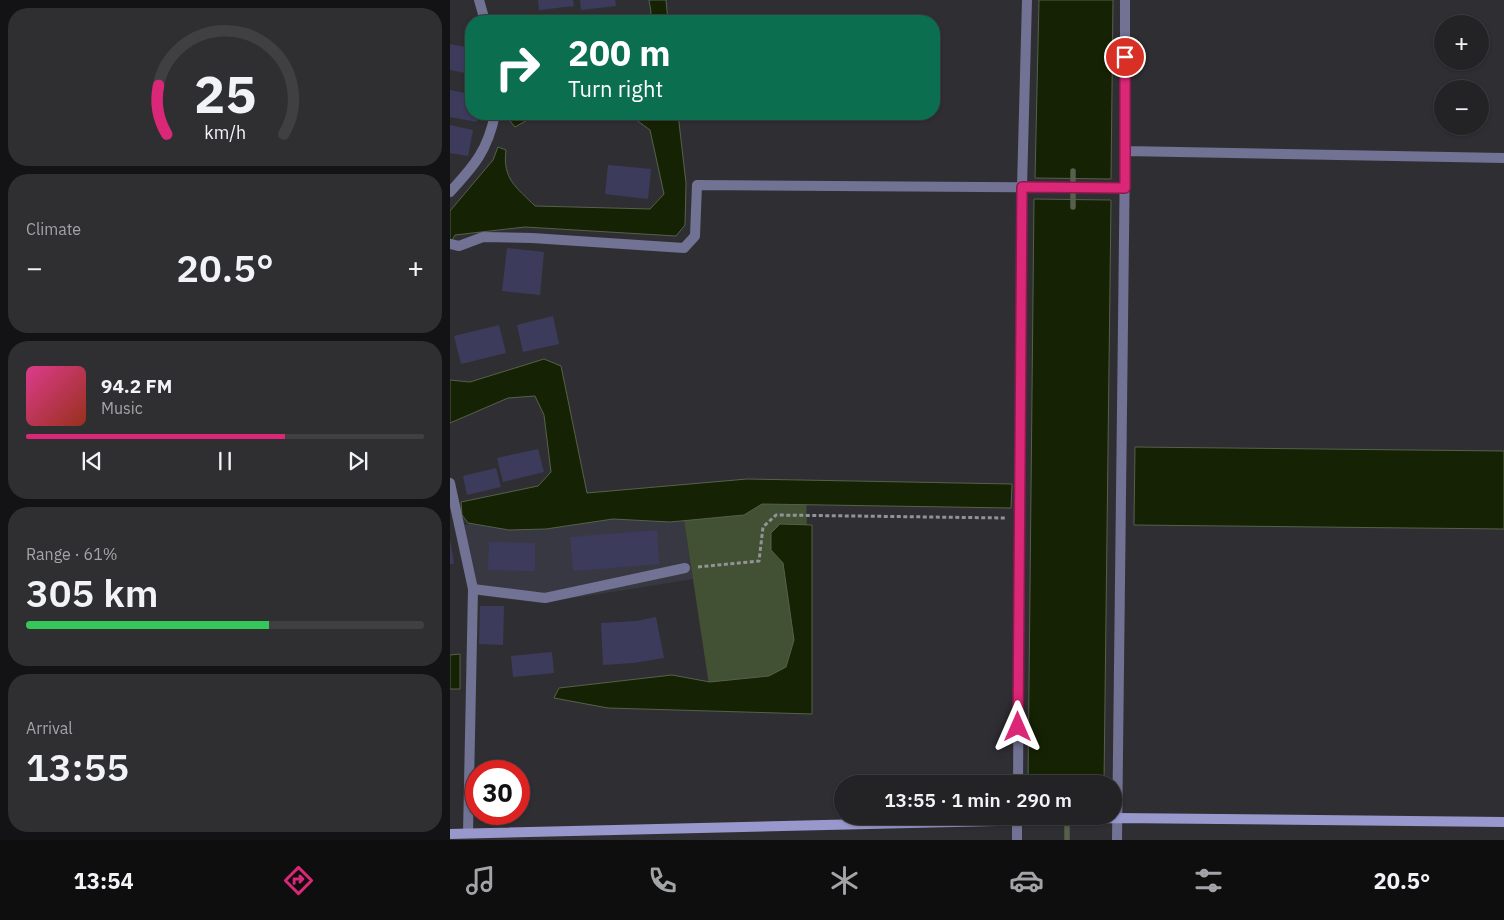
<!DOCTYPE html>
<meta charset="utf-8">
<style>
:root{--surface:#232326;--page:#2f2f32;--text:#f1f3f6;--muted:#a3a4a7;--line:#404043;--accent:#db2777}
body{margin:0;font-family:"IBM Plex Sans",sans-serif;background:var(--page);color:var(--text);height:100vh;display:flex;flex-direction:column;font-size:19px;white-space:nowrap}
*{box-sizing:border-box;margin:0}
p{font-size:16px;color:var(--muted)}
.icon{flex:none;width:28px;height:28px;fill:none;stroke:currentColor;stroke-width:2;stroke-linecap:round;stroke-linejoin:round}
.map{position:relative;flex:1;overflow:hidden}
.drawer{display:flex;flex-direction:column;gap:8px;padding:8px;background:#131315;width:450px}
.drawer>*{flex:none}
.top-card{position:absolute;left:15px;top:15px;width:475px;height:105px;border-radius:20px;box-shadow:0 1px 4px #0004,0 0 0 1px var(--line);background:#0b6e4f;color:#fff;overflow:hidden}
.fabs{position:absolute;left:984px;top:15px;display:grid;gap:10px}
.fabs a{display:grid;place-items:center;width:55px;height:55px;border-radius:50%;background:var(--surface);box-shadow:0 1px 4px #0004,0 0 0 1px var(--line);font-size:25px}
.speed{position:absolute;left:15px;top:760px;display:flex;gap:10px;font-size:25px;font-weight:700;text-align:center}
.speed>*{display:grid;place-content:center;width:65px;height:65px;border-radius:50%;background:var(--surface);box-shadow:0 1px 4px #0004,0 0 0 1px var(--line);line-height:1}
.speed .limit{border:8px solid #d22;background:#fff;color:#111}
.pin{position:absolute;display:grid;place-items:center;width:42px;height:42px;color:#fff;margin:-21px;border:2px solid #fff;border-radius:50%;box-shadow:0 1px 5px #0007}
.me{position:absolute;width:55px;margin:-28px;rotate:0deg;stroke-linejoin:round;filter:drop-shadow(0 0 4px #0008)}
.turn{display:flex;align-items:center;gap:18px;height:105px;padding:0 20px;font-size:22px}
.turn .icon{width:65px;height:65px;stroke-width:2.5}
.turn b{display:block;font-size:35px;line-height:42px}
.big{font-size:38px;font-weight:600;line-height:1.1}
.drawer .card{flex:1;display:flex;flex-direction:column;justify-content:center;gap:8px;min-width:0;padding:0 18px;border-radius:20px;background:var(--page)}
.drawer .dial{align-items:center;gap:0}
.dial svg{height:130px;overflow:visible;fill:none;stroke:var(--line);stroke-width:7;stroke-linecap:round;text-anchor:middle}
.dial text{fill:var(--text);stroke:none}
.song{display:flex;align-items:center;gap:15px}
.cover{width:60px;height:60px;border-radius:8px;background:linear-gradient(135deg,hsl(330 70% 55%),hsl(10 70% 35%))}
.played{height:5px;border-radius:2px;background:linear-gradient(90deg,var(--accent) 65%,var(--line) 65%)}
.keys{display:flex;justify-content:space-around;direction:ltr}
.heat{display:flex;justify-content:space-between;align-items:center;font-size:28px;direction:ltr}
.charge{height:8px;border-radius:4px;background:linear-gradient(90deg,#34c759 61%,var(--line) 0)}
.trip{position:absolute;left:384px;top:775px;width:288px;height:50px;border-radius:25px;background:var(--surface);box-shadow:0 1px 4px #0004,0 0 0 1px var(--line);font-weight:600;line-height:50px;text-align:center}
.dock{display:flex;height:80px;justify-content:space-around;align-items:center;background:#0e0e0f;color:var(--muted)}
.dock .icon{width:35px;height:35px}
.dock .selected{color:var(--accent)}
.dock b{font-size:22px;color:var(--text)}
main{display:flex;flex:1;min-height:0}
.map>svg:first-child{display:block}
</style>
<main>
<section class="drawer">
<div class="card dial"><svg viewBox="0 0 100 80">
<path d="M14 69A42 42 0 1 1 86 69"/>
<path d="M14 69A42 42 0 0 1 9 39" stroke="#db2777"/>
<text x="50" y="56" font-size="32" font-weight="700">25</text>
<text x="50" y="72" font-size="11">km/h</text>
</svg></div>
<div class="card"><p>Climate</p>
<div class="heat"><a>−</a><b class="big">20.5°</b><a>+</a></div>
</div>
<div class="card">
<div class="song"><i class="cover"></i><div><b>94.2 FM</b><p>Music</p></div></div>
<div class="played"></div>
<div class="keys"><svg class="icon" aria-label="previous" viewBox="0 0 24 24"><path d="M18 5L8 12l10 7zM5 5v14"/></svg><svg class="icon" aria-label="pause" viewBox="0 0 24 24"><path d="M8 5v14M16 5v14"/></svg><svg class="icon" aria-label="next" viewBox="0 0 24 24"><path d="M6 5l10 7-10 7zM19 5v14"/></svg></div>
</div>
<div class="card"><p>Range · 61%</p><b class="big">305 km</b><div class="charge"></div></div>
<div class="card"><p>Arrival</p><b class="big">13:55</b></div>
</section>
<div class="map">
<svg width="1054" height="840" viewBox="0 0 1054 840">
<rect width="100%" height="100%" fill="#2f2f33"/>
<path fill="#383842" d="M231,500L243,579L92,603L25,595L14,525L114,509Z"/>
<path fill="#425034" d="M356,490L361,707L262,705L231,500Z"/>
<path fill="#152304" stroke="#56604b" d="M199,0H216L218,21H199L201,12Z
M589,0H663L661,179L585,178Z
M62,114H88L65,127L60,121Z
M124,114H228L236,183L235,225L226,236L75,227L5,235L0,244V211L43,160L48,147L56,150C52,179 67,188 85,206L200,209L214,194L200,130L185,119Z
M584,199L661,200L654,784H578Z
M94,359L111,366L137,493L297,479L562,484L561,508L312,504L294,515L220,522L163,519L96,529L59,530L18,523L12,515L11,502L88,486L101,472L94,415L85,396L58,398L0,423V380L20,382Z
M685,447L1054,451V529L684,525Z
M330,524L362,525V714L158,708L104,698L109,688L222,675L260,682L319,676L336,667L344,640L333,563L321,550V533Z
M10,654V689H0V655Z"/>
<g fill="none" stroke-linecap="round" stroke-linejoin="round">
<path stroke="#56604b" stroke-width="5.5" d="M623,207V171
M617,840V817"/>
</g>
<path fill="#3c3b5c" d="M88,0H123L124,6L89,10Z
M130,0H165L166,6L131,10Z
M0,44L21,48L20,57H21V74L0,70Z
M0,90L21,94V114H29L27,122L0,117Z
M0,125L23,130L18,156L0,153Z
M158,165L201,169L198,199L155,194Z
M57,248L94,252L90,295L52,291Z
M103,316L109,344L73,352L67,325Z
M49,325L56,353L11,364L4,336Z
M88,449L94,472L53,482L47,458Z
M46,468L51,487L17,495L13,476Z
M207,530L209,564L123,571L120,537Z
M0,539L4,564H0Z
M39,542L85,543V571L38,570Z
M30,606H54L53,645L29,644Z
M206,617L214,658L183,663L153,665L151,623L186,621Z
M102,652L104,673L63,677L61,656Z"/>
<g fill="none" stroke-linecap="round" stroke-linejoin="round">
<path stroke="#929396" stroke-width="3" stroke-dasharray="4 2.5" stroke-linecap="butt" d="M248,567L309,561L313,527L326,515L557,518"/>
<path stroke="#727294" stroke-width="10" d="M29,0L35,21
M675,151L1054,158
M0,192C24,166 38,150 45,114
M0,244L9,246L33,237L82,238L234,248L245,236L247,185L675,188
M0,483L23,589L18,833
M23,589L95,598L235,568
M568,784L572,187L577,0
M567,840V816
M667,840L675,151V0"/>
<path stroke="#9898cd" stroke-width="10" d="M0,834L667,818L1054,822"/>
</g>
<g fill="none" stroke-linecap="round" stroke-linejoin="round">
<defs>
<path id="route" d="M568,727L572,187L675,188V57"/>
</defs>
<use href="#route" stroke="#8e194d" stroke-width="12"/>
<use href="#route" stroke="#db2777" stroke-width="9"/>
</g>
</svg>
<div class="fabs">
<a>+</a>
<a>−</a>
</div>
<div class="speed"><div class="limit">30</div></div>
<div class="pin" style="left:675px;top:57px;background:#d93025"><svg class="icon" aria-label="arrive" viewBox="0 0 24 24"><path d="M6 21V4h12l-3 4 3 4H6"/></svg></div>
<svg class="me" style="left:568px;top:727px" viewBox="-20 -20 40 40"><path d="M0-17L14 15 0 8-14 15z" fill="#db2777" stroke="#fff" stroke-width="4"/></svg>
<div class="trip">13:55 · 1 min · 290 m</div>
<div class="top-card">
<div class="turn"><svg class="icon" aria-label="right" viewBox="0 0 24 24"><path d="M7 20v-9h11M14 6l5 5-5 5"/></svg><div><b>200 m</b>Turn right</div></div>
</div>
</div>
</main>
<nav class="dock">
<b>13:54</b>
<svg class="icon selected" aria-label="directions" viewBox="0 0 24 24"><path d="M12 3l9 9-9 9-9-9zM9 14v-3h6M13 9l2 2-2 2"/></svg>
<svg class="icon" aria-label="music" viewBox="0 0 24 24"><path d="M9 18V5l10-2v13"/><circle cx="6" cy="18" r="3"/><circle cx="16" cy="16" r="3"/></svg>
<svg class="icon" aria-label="phone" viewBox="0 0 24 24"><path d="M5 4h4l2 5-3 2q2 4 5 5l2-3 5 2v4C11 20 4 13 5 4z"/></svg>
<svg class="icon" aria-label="climate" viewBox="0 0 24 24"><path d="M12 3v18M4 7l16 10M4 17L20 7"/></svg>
<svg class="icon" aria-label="car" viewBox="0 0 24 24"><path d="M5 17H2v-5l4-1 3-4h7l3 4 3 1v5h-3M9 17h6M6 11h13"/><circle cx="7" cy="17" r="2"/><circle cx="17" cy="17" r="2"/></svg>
<svg class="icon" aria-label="filters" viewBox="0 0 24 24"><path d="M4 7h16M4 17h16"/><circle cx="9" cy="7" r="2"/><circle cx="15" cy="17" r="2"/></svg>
<b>20.5°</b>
</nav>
